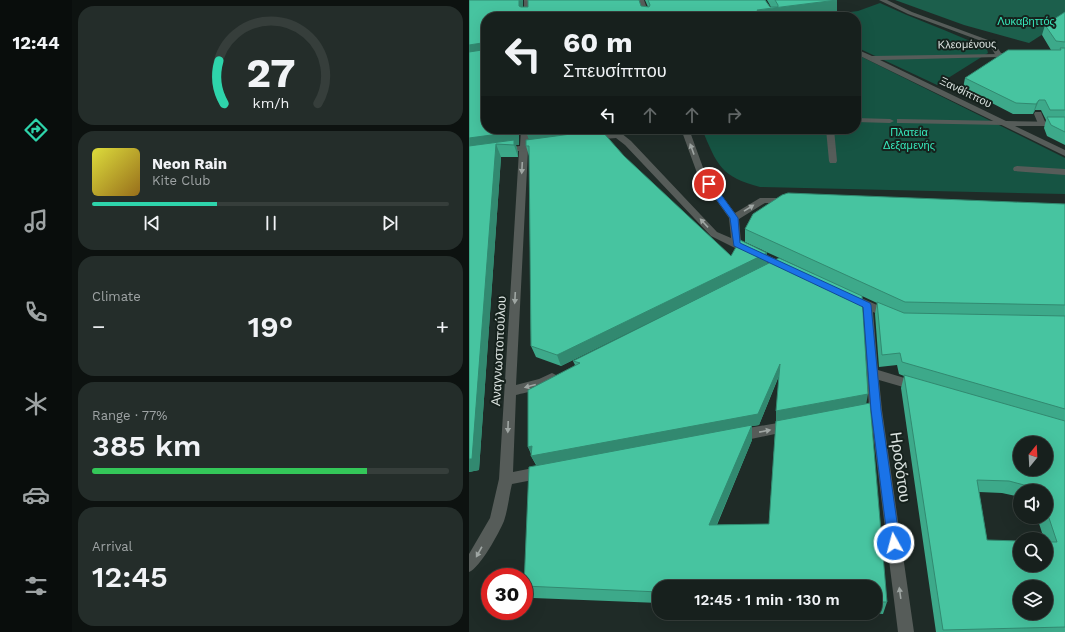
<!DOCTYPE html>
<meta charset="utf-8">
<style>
:root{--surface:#17201d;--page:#242d2a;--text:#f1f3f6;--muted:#9ea3a4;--line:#363e3b;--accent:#2ed4ab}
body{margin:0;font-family:"Work Sans",sans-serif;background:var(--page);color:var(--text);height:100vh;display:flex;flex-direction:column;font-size:15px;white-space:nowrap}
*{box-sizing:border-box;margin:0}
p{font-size:13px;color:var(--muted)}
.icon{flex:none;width:22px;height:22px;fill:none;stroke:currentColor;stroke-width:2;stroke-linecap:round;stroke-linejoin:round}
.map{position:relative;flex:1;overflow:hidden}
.panel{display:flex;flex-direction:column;gap:6px;padding:6px;background:#0d1210;width:397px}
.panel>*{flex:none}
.top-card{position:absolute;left:12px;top:12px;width:380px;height:122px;border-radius:16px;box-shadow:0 4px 16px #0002,0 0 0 1px var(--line);background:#17201d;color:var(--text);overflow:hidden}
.needle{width:26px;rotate:18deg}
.controls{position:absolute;left:544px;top:436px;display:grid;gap:8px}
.controls a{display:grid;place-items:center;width:40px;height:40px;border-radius:50%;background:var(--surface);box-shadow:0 4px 16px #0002,0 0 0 1px var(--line);font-size:20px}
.speed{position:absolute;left:12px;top:568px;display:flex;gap:8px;font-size:20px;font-weight:700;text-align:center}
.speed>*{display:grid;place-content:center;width:52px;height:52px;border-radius:50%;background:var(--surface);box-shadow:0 4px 16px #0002,0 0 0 1px var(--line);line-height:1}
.speed .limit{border:6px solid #d22;background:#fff;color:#111}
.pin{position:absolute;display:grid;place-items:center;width:34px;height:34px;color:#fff;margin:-17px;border:2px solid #fff;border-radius:50%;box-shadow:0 1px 4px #0007}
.me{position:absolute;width:44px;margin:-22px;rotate:353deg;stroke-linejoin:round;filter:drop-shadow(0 0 3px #0008)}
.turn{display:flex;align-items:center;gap:14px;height:84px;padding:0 16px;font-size:18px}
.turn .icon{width:52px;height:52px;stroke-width:2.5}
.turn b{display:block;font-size:28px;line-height:34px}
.lanes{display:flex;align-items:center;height:38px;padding:0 16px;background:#0003;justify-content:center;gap:20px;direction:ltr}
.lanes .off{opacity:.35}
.big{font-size:30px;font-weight:600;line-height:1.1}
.panel .tile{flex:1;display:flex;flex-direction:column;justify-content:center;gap:6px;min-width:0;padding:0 14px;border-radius:16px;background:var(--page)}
.panel .dial{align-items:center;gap:0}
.dial svg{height:104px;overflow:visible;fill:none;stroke:var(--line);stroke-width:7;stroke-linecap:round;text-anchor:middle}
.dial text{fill:var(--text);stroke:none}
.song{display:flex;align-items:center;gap:12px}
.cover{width:48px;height:48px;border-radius:6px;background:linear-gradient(135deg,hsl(60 70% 55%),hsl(40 70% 35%))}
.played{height:4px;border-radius:2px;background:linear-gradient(90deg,var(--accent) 35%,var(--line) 35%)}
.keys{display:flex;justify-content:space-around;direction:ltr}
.heat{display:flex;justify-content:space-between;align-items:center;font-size:22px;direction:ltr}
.charge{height:6px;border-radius:3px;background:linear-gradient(90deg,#34c759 77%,var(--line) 0)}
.trip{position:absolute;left:183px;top:580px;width:230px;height:40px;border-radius:16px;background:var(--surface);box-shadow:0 4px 16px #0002,0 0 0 1px var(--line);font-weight:600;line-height:40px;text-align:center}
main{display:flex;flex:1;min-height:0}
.tabs{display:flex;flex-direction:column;width:72px;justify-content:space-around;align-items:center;background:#090d0c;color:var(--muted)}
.tabs .icon{width:28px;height:28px}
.tabs .current{color:var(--accent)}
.tabs b{font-size:18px;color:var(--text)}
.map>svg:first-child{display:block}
</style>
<main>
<nav class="tabs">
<b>12:44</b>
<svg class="icon current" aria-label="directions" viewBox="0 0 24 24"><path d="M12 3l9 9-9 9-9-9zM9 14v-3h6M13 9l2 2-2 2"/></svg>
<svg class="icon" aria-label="music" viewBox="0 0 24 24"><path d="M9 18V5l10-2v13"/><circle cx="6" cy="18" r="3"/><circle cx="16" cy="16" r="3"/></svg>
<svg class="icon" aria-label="phone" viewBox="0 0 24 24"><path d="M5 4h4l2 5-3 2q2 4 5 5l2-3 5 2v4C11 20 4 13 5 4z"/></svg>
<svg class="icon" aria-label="climate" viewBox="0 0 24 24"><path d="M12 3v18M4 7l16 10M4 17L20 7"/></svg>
<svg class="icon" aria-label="car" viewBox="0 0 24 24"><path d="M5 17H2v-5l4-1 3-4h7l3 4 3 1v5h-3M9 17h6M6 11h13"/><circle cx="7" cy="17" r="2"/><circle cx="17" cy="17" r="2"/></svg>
<svg class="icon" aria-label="filters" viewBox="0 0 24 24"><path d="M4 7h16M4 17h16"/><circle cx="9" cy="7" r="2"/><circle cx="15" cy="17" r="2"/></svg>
</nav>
<section class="panel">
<div class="tile dial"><svg viewBox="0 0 100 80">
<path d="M14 69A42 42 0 1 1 86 69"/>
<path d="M14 69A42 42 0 0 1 10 36" stroke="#2ed4ab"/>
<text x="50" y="56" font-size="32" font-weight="700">27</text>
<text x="50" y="72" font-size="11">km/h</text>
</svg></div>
<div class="tile">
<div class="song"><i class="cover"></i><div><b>Neon Rain</b><p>Kite Club</p></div></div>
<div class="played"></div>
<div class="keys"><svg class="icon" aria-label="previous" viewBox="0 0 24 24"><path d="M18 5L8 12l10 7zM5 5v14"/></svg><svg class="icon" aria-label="pause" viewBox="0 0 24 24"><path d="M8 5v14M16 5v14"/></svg><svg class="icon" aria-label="next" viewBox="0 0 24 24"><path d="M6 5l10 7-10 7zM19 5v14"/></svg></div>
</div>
<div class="tile"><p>Climate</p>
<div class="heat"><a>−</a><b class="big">19°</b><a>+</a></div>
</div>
<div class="tile"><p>Range · 77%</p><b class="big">385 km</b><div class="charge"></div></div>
<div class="tile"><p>Arrival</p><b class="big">12:45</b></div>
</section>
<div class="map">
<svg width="596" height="632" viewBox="0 0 596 632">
<rect width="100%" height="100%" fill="#1f2b27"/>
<path fill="#165443" d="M411,3C445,19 480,31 515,47L518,49L519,53L468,85L387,47V17H343L389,11Z
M387,54L596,158V194L291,187C252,177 248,165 233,129H387Z"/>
<path fill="#1c5f4c" d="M426,0H596V20L560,43L495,25Z"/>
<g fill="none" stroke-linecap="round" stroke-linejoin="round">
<path fill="#565c59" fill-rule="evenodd" d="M566,112H572L577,124L576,126H570L565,114Z"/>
<path fill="#565c59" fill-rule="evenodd" d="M387,118L421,119L425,121L421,123L387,122Z
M428,119L535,121L539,123L535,125L431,123H428Z
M357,129H365L368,161L367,163H361L360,161Z
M548,166L596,169V175L545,171L544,169L545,167Z"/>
<path fill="#565c59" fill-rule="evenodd" d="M55,0H61V17H55Z
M169,0H175L181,17H175Z
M387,49L403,56L531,54V56L529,57L411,60L537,121L596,122V126H546L596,150V156L387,54Z
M52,129H60L59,145L71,143L75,146L74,148L59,150L47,385L70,379L83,373L87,375L89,378C84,388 58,392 47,395L44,472L74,466L79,468L81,472L79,476L74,478L43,484C40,496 39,509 35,521C30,533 11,568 0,572V554L21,518L30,479L50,151L34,154L30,151L34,148L51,146Z
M212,129H220L236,173L266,213L291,198H323L325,200L323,202L320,203H296L270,219L272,243L320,265L321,268L320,271H312L242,236L156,145L147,138L123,140L119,138L123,136L152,133L162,141L248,232L262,238L260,218L228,173Z
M381,293L424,312L425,315L424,318L420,319L404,312L409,370L452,383L454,386L452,389L448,391L410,380L413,410L445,632H429L402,416L388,418L384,417L382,413L384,409L400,406L393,307L377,300L376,297L377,294Z
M320,421L324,422L326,426L324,430L320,431L268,442L263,440L262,436L263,432L268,430Z"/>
<path fill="#565c59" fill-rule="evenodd" d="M410,0H418L443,12L519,40L528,47L532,53H546L550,55L546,57L527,56L523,49L515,42L439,14Z"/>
</g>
<path fill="#3da98a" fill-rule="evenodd" d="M0,0H54V7L172,6L179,7L176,0H296L301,7H302L298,0H368V12L322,17H17L50,145H47L49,153V157H32L10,470L0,472Z
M596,12V145L578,136L575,128L577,120L572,110H566L564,114H544L494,88L496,78L582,50L573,35L576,25Z
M57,129H127V131L262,256L298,264L92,366L67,357L62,346L60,156L57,146L60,140Z
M596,204V632H467L432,388L435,376L430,374L428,365L410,367L406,314L408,303L393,296L397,404L418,602L414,614L401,613H406V587H190V603L64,598L55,586L67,465L62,456V454L59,447L106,365L104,361L345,274L276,242V229ZM310,376L307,421L300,524L248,525L283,440V426L290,425ZM551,491H577V517H568L575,539H577V565L518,540L510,492L533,493L551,497Z"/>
<path fill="#328970" d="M50,0H54V17L50,6Z
M368,0V12L322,17H288V10Z
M13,43L17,55L0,58V45Z
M570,100L566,110L564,114L567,104Z
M46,129H50V145H47L49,153V157L45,145L27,144L32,157L10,470L0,472V138Z
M70,129H127L128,135L61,143L57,131Z
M298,253V264L92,366L88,355Z
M311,364L310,375L290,425L283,426V440L242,538L68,466L62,456H64L59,447Z
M399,394L397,405L307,422V411Z"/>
<path fill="#47c4a0" stroke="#328970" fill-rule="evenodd" d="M0,0H50V6L52,7H59V0H170L172,6L180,7L181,5L179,0H296L301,7H309V5L306,0H368L288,10L292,17H17V129H46L45,132L0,138V52L13,50L15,44L13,43L0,45Z
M596,12V42L587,41L576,25Z
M591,48H596V110H581L576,100H570L567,104L547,103L496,78L539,50H592Z
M578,117H596V132L582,125Z
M57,129H70L57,131Z
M132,130L155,156L262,256L271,240L298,253L88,355L62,346L60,146H57V140Z
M45,140V145L27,144L3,459H0V146Z
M319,193L596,204V305L436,302L276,229L284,214L313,195Z
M310,258L393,296L399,394L307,411L311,364L289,414L62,456L63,446L59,447V390L111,363L104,361Z
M408,302L435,313L596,316V409L433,362L431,353L413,355Z
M435,375L596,421V627L474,630ZM551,443H577V469H551ZM508,480L540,481L570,489L571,491H577V509L588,542H577V565H551V541L518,540ZM551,587H577V613H551Z
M401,403L418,602H406V587H190V592L55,586L60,467L283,425L240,525L300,524L307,421Z"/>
<defs><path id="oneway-solid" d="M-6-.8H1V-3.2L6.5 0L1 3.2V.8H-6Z"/></defs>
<g fill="#9fa6a3">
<use href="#oneway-solid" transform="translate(223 149) rotate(-110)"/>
<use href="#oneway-solid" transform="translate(53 168) rotate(93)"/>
<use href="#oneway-solid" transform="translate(280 208) rotate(-32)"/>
<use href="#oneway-solid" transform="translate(235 223) rotate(-133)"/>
<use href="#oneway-solid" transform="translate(46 298) rotate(93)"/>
<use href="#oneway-solid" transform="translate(61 386) rotate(165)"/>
<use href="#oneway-solid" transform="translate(39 427) rotate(92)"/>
<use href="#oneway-solid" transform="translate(296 431) rotate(-11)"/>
<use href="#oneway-solid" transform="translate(10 552) rotate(119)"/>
<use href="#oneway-solid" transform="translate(431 593) rotate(-98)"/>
</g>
<path fill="#1a73e8" stroke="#114b97" d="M237,182H243L269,218L271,243L401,303L402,305L412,410L431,543L429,547L425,549L420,547L419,543L402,410L394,307L265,246L261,218L236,184Z"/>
<g text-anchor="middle" stroke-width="4" stroke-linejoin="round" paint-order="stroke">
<g font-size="11" fill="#37e8bb" stroke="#16221d">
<text x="557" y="25">Λυκαβηττός</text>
<text x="440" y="136">Πλατεία<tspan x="440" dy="13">Δεξαμενής</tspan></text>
</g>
<g font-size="11" fill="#dbe3e0" stroke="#16221d">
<text transform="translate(498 44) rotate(-1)" y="4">Κλεομένους</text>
<text transform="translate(497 92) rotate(26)" y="4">Ξανθίππου</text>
</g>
<g font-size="13" fill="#dbe3e0" stroke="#16221d">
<text transform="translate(29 351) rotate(-87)" y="5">Αναγνωστοπούλου</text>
</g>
<g font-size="16" fill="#dbe3e0" stroke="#16221d">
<text transform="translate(432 467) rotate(82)" y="6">Ηροδότου</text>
</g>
</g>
</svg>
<div class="controls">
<a><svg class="needle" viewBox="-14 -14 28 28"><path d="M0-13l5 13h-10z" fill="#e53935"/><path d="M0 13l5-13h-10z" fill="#9ea3a4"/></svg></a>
<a><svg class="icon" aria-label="sound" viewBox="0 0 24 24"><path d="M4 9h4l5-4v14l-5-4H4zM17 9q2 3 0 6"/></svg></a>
<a><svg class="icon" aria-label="search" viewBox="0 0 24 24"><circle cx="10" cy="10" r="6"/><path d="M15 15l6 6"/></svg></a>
<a><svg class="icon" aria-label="layers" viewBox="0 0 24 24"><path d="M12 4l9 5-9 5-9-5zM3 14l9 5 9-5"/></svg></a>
</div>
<div class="speed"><div class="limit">30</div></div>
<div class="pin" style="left:240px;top:184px;background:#d93025"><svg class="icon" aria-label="arrive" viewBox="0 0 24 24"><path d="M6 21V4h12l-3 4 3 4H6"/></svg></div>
<svg class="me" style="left:425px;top:543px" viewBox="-20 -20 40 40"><circle r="17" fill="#1a73e8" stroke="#fff" stroke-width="3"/><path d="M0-11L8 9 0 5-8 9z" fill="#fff"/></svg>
<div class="trip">12:45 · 1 min · 130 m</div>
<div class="top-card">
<div class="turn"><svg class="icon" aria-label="left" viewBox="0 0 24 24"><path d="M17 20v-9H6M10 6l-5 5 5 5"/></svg><div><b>60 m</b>Σπευσίππου</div></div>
<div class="lanes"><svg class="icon" aria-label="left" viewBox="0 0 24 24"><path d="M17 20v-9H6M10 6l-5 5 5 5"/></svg><svg class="icon off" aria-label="ahead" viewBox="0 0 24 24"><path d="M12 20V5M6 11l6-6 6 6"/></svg><svg class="icon off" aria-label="ahead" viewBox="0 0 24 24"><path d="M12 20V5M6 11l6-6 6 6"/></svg><svg class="icon off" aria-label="right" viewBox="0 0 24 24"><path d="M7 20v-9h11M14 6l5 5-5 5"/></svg></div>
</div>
</div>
</main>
